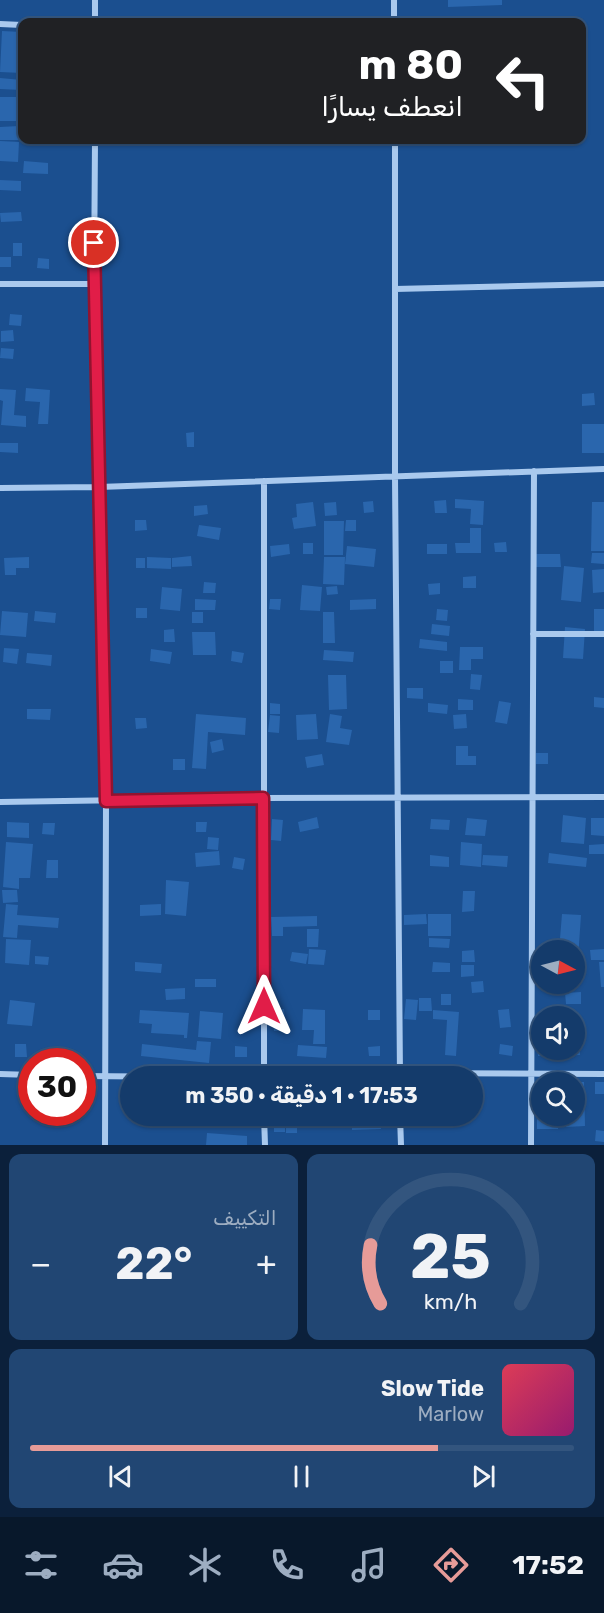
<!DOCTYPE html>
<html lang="ar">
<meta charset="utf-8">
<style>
:root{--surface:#143b6b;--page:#214673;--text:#f1f3f6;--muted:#9dadc1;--line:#33557e;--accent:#e69b98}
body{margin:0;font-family:Rubik,"Noto Naskh Arabic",sans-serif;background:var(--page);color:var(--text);direction:rtl;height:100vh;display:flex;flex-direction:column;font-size:22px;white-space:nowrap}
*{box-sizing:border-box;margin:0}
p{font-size:20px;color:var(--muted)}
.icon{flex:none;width:33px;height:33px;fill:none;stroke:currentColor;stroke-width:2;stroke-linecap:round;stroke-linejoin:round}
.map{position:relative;height:1145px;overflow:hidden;direction:ltr}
.sheet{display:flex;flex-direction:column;gap:9px;padding:9px;background:#0b203b;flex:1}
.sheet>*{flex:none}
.top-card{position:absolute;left:18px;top:18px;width:568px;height:126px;border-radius:12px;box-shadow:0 2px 4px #0004,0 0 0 2px var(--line);direction:rtl;background:#202124;color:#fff;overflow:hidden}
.needle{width:39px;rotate:97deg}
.fabs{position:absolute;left:531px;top:940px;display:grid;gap:12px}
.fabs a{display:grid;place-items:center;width:54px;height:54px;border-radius:50%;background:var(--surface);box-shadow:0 2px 4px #0004,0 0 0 2px var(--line);font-size:30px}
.speed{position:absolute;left:18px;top:1048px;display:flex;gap:12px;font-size:30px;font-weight:700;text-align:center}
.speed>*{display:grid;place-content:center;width:78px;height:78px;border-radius:50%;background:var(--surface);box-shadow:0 2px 4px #0004,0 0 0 2px var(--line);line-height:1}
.speed .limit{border:9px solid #d22;background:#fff;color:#111}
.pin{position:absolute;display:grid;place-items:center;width:51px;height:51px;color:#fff;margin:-26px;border:3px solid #fff;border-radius:50%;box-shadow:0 2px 6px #0007}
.me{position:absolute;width:66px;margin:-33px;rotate:0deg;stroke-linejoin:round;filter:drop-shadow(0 0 4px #0008)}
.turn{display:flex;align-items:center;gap:21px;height:126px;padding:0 24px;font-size:27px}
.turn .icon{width:78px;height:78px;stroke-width:2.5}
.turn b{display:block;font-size:42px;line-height:51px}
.big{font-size:45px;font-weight:700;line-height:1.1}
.sheet .card{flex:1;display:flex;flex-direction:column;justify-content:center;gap:9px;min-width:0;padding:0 21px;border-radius:12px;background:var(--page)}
.sheet .dial{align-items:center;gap:0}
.dial svg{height:156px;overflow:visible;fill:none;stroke:var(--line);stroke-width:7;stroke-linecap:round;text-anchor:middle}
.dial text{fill:var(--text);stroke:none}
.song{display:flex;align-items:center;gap:18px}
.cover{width:72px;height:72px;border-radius:9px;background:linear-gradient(135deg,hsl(350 70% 55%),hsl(320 70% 35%))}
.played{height:6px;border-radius:3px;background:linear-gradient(90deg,var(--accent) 75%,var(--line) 75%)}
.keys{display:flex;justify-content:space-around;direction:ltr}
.heat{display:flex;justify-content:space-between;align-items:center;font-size:33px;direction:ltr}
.sheet .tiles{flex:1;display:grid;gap:9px;grid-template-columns:1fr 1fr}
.card:last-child{grid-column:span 2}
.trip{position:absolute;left:120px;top:1066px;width:363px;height:60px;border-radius:30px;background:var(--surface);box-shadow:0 2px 4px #0004,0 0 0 2px var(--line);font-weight:700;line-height:60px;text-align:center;direction:rtl}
.tabs{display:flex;height:96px;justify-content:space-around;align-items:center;background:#08182b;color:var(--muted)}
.tabs .icon{width:42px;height:42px}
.tabs .selected{color:var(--accent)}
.tabs b{font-size:27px;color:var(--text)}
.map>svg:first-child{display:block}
</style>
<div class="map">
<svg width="604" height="1145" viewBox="0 0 604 1145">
<rect width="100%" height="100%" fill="#1b4f8f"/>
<path fill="#2a66ad" d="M448,0H502V5L448,7Z
M2,31L22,32V73L0,72Z
M0,78L22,80V90L0,89Z
M0,97H19V121H0Z
M19,126V140H0V127Z
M0,141L19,142L18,162L0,161Z
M24,161L48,163V174L23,173Z
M0,180L21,181V191L0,190Z
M21,212L22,221L1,222L0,213Z
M13,243H22V256H13Z
M0,257H11V267H0Z
M38,258L49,259V269L37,268Z
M10,314L22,315L21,326L9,325Z
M13,330L14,341L1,342V331Z
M1,348L14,349L13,359L0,358Z
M26,388L50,390L48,424H38L40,402L25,401Z
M0,389L16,390L14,415L26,416V427L1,425L3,401L0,400Z
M594,393L595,405L582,406V394Z
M582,424H604V453H582Z
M194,432V447H187L186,433Z
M0,443H18V453L0,452Z
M455,499L484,501L483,525L470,524L471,509L455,508Z
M446,500L447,513H435L434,501Z
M373,501L374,512L364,513L363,502Z
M313,502L316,526L294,529L292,518L297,517L296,504Z
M336,502L337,515L325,516L324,503Z
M592,502H604V551H591Z
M207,505L208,514L194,516V506Z
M135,520H146L147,530L135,531Z
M346,520H356V531H345Z
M324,521H344L343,555H324Z
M199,525L221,528L219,540L197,536Z
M470,528H481V553H456L455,543H470Z
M506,542L507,552H495L494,543Z
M303,543H313V554H303Z
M289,544L290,554L271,557L270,546Z
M427,544H447V554H427Z
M347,546L376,549L374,567L345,564Z
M592,553H604V564L591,563Z
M534,554H560L561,567H534Z
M191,556L192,566L172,567V558Z
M29,557V568H16V575H5L4,558Z
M147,557L171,558V569L147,568Z
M324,557H345L344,585L323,584Z
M136,558H145V568H136Z
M564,566L584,568L581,602L561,600Z
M604,569V592L593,593L592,570Z
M476,576V588H463V577Z
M204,582L216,583L215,593H203Z
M440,583V594L429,595L428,584Z
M302,585L322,587L320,611L300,610Z
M337,586L338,594L327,595L326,587Z
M162,587L182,589L180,611L160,609Z
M195,599L216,600L215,610H195Z
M270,599H281L280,610L269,609Z
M376,599V609L350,610V600Z
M136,608H147V618H136Z
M437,609L448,610L447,621L436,620Z
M594,609H604V633H594Z
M2,611L28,613L26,637L0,635Z
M35,611L56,613L55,623L34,621Z
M192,612H203V623H192Z
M323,612H334L335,643H323Z
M432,624L450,626L449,636L431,634Z
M565,627L585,629L583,659L563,658Z
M174,629L175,642H164V630Z
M192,632H215L216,655H193Z
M420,639L447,642V651L419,648Z
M460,647H483V659H471V670H459Z
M4,648L19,649L17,664L3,662Z
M151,649L172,652L170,664L150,661Z
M324,650L354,652L353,662L323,660Z
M232,651L244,653L242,663L231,661Z
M27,653L52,655L51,666L26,663Z
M440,661H453V673H440Z
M471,674L482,675L480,690L470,689Z
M328,675H346L347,709L329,710Z
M407,688H423V699L407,698Z
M594,697L604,698V708L594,707Z
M458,699L473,700V710H458Z
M499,701L511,703L507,724L495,722Z
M270,703L280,704V714H270Z
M428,703L448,705L447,714L428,712Z
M27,709H51L50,720L27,719Z
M196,714L246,718L245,735L208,732L206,769L192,768Z
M316,714L318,739L297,740L296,715Z
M330,714L342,716L340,728L352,730L349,745L326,742Z
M466,714L467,728L454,729L453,715Z
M270,715L280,716L279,733L268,732Z
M135,718H146L147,728L136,729Z
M222,739L224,750L212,753L210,742Z
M456,746H468V756H476V765H456Z
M536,753H548V764H536Z
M322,754L324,765L307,768L305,757Z
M173,759H185V770H173Z
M563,815L586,818L584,844L561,842Z
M317,817L319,828L300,832L298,822Z
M467,818L487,820L485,836L465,835Z
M591,818H604V836L591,835Z
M272,819L283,820L281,841L271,840Z
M431,819L450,820L449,830L430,829Z
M7,822L29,823V838L7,837Z
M196,822H207L206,832H196Z
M43,823H55L54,835L42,834Z
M208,837L219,838L218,850L207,849Z
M6,842L33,844L30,878H19V889L3,887Z
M461,842L482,844L481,867L460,865Z
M604,844V854H589V845Z
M219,851L220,865L196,867L195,853Z
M549,853L587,858L586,867L548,863Z
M430,855L449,857V867L430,866Z
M483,855L508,856L507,867L482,865Z
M234,857L245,859L243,870L232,868Z
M47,860H58V878H46Z
M166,880L189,882L186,916L165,914Z
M2,890H17L18,902L3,903Z
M463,891H475L474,911L462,912Z
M6,904L18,905L17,915L59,918L58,928L18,925L17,938L3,937Z
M161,904V915L140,916V905Z
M426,914L427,924L404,925V915Z
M428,914H451V936H428Z
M562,914L581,915L578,959L574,958V951H559Z
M317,916V926L283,927V936H272L271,917Z
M307,929H319L318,947H307Z
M429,938L450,939L449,948L429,947Z
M6,939L31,940L29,965L5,963Z
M309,949L326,950L324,965L308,964Z
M604,949V960H591L590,950Z
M474,950L475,962H462V951Z
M292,952L308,954L306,964L290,961Z
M35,956L49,957L48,965L35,964Z
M135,962L162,964L161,973L135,971Z
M433,962L450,963V972H432Z
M599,962H604V987H601Z
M574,964H579L577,988L566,987V984H574Z
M461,965H474V976L461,977Z
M195,979H216V987H195Z
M483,981L484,992L472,993L471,982Z
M185,988V999L166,1000L165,989Z
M581,992V1004H566L565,993Z
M441,994H451V1005H441Z
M419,998H431L432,1011H419Z
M406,999L418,1000L416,1020L404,1019Z
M10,1000L35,1003L32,1026L7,1024Z
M284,1009L286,1030L274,1031L272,1010Z
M303,1009L325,1010V1044H313L314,1030H302Z
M509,1009L511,1027L500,1028L498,1010Z
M140,1010L189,1013L187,1038H184V1035L151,1033L152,1024L139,1023Z
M368,1010H380V1020H368Z
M433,1010L459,1012L456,1056L445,1055L447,1020L433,1019Z
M200,1011L223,1013L221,1039L198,1037Z
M197,1041L211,1042L209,1063L141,1056L142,1044L196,1050Z
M15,1044H26L27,1057H15Z
M500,1044L513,1046L512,1056L499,1054Z
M574,1044H579L580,1055L561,1056V1050H574Z
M298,1045L327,1047L326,1058L297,1056Z
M235,1046L247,1047V1057H235Z
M380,1046V1056H369L368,1047Z
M537,1046H542V1050H553V1055L538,1056Z
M574,1082H584L585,1126L566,1127V1116H574Z
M595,1082H604V1094H595Z
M537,1108H542V1116H547V1118L559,1119L558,1129H537Z
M274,1116H285V1132H274Z
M299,1116H320L321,1128H299Z
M352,1116H380L381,1129L352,1130Z
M286,1120H297V1133H286Z
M596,1130L604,1131V1142L595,1141Z
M207,1133L247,1136V1145H206Z"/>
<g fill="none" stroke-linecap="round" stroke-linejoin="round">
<path stroke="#a9c9ee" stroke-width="6" d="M394,0V22
M95,22V0
M0,24L22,25
M95,140L94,284L106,801L105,1145
M395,140V477L400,1077
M0,284H94
M395,289L604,284
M0,488L99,487L604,469
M533,634H604
M0,802L263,798L604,797
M0,1074L32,1075
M82,1076L199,1077
M232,1077L400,1073L604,1074
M264,1077V481
M264,1116L265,1145
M400,1116L401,1145
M531,1145L534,471"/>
</g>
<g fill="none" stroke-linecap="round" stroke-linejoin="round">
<defs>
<path id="route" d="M94,243L106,801L263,798L264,1006"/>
</defs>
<use href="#route" stroke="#92132f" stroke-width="15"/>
<use href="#route" stroke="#e11d48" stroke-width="10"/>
</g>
</svg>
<div class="fabs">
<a><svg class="needle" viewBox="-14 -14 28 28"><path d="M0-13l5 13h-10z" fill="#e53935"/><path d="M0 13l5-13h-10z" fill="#9dadc1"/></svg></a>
<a><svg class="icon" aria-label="sound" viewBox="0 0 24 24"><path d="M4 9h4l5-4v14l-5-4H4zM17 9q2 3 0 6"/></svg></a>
<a><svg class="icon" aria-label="search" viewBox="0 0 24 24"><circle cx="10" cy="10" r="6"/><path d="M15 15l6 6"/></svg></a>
</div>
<div class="speed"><div class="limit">30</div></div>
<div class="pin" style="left:94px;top:243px;background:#d93025"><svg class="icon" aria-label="arrive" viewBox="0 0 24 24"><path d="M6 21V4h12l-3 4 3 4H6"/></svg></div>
<svg class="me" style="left:264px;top:1006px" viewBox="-20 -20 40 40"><path d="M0-17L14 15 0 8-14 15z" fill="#e11d48" stroke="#fff" stroke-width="4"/></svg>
<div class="trip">17:53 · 1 دقيقة · 350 m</div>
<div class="top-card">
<div class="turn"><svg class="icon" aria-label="left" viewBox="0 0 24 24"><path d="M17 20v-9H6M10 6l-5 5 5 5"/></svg><div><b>80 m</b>انعطف يسارًا</div></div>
</div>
</div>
<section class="sheet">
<div class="tiles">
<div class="card dial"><svg viewBox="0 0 100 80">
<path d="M14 69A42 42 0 1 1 86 69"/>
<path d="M14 69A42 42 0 0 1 9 39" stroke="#e69b98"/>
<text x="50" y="56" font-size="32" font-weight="700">25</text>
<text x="50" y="72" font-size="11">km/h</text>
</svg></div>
<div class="card"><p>التكييف</p>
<div class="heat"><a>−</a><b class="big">22°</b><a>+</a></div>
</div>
<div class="card">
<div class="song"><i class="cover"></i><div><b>Slow Tide</b><p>Marlow</p></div></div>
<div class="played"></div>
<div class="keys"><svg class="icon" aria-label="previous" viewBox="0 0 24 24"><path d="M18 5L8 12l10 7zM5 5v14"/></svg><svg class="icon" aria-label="pause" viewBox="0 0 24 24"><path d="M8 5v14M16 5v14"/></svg><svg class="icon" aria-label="next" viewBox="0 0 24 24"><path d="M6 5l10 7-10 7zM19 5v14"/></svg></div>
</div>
</div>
</section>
<nav class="tabs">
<b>17:52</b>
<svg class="icon selected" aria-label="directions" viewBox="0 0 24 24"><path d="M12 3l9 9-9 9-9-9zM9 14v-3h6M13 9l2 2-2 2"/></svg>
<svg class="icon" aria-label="music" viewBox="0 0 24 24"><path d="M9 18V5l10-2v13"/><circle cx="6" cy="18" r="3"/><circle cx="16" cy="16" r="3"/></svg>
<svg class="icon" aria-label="phone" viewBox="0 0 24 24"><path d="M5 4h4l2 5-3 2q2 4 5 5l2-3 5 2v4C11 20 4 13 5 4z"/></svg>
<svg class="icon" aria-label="climate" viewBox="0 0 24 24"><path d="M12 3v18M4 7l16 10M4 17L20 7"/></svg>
<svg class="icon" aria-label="car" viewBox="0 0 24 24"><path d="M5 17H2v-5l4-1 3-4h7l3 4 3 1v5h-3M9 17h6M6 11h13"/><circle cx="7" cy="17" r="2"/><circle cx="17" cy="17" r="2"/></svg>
<svg class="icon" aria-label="filters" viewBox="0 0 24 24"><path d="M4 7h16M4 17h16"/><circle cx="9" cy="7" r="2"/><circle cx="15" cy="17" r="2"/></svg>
</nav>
